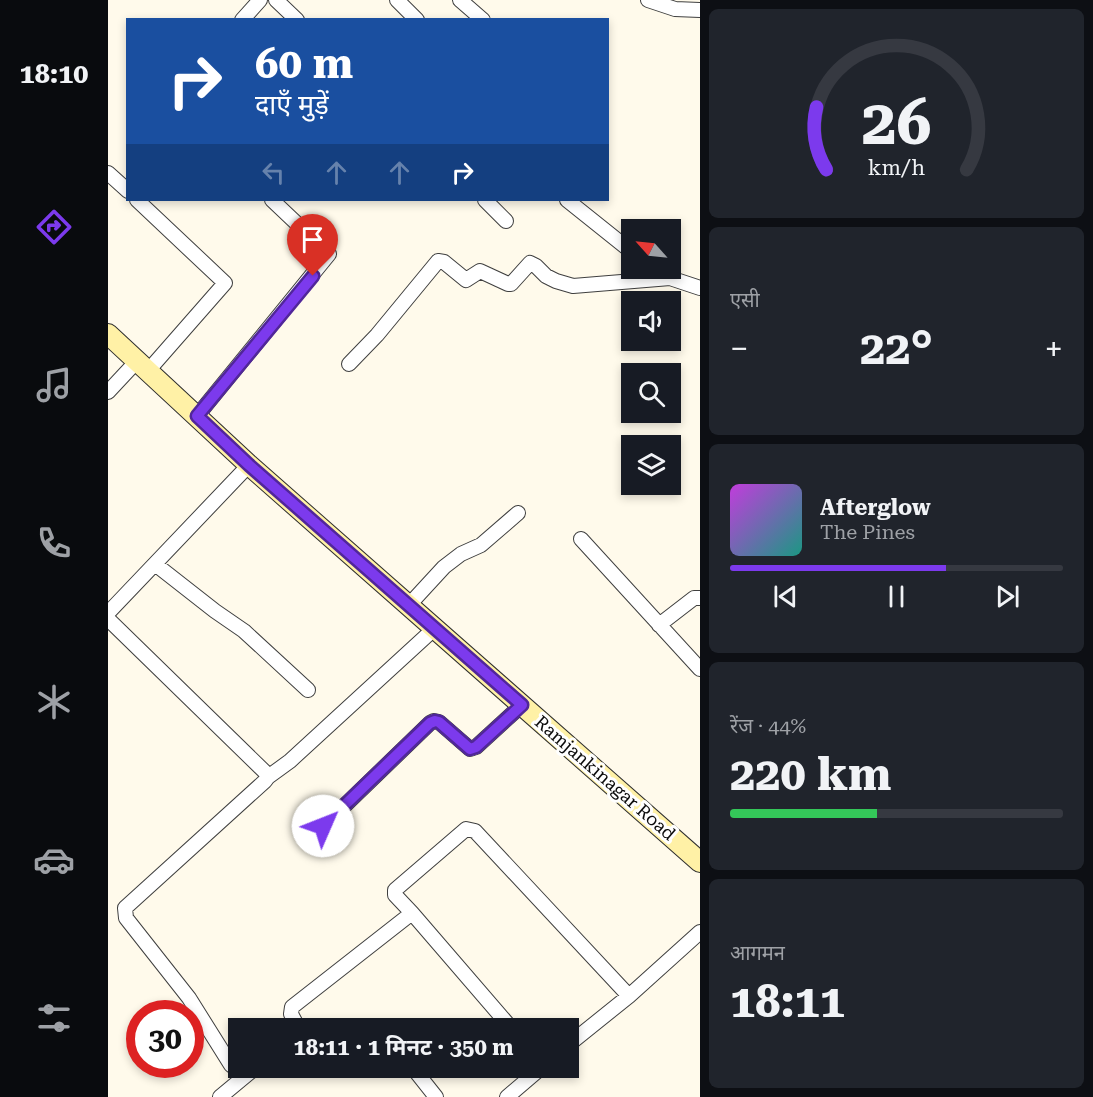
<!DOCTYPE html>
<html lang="hi">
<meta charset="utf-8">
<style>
:root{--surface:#171b24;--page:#20242c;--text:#f1f3f6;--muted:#9ea1a6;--line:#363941;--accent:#7c3aed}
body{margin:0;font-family:"Roboto Serif","Noto Sans Devanagari",serif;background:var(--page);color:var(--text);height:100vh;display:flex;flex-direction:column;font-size:22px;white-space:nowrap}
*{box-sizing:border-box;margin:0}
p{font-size:20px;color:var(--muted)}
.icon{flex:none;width:33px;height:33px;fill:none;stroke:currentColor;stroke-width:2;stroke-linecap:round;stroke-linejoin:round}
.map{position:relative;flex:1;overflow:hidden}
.side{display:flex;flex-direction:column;gap:9px;padding:9px;background:#0d0f14;width:393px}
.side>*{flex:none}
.top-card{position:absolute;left:18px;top:18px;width:483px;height:183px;border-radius:0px;box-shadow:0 3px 9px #0003;background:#1a4fa0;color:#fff;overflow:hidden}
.needle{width:39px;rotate:297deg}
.buttons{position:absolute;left:513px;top:219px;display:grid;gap:12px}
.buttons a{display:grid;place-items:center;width:60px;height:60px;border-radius:0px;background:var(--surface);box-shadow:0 3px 9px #0003;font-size:30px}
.speed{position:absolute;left:18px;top:1000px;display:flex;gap:12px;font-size:30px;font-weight:700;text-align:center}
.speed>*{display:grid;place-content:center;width:78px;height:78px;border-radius:50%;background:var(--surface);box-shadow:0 3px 9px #0003;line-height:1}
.speed .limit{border:9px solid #d22;background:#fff;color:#111}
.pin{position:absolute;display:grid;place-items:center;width:51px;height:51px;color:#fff;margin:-62px -26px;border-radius:50% 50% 50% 0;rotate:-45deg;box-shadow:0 0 6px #0007}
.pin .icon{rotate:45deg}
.me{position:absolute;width:66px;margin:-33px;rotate:46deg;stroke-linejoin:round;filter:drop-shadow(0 0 4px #0008)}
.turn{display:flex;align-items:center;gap:21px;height:126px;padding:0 30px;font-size:27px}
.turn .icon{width:78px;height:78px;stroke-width:2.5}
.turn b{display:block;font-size:42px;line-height:51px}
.lanes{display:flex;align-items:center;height:57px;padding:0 30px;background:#0003;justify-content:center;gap:30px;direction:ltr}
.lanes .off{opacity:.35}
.big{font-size:45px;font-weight:700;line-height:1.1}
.side .tile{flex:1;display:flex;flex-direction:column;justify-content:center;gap:9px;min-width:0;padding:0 21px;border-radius:9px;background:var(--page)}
.side .dial{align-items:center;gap:0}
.dial svg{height:156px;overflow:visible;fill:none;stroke:var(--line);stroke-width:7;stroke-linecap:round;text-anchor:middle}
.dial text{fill:var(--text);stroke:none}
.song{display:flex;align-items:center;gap:18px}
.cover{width:72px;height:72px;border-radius:9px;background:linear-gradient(135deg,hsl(290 70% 55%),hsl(170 70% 35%))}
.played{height:6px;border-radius:3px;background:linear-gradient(90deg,var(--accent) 65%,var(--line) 65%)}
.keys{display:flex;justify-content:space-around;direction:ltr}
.heat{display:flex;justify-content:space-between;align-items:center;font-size:33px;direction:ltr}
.charge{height:9px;border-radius:4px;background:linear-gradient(90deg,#34c759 44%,var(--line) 0)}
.trip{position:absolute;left:120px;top:1018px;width:351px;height:60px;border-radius:0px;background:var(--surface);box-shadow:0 3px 9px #0003;font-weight:700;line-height:60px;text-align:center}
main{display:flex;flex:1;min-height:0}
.dock{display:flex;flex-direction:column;width:108px;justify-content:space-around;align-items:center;background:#090b0e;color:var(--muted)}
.dock .icon{width:42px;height:42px}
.dock .current{color:var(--accent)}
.dock b{font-size:27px;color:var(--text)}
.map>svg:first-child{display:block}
</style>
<main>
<nav class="dock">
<b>18:10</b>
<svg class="icon current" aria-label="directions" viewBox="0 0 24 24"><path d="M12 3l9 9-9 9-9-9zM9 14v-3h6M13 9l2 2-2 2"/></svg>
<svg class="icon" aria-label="music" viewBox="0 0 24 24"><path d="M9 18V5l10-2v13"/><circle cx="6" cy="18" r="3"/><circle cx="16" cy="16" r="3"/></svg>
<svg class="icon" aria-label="phone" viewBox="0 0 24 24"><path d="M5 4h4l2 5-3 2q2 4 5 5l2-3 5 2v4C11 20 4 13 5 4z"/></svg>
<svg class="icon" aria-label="climate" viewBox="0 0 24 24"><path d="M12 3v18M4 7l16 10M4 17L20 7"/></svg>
<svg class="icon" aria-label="car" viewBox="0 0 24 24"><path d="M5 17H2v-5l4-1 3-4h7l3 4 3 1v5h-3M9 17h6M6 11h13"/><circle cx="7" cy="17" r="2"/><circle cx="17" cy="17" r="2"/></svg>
<svg class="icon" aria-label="filters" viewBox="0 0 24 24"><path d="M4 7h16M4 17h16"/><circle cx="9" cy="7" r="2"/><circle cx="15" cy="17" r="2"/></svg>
</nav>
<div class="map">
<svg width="592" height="1097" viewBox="0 0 592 1097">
<rect width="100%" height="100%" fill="#fffaeb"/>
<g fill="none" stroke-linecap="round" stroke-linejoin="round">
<defs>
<path id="street" d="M168,0L189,20
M289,0L309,20
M352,0L375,20
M540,0L567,9L592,10
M134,20L152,0
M0,173L20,191
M29,200L117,283L39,372
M377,200L398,221
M459,200L524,252
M241,364L269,335L330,261L336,262L358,280L372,271L400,284H403L422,263L428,266L438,276L448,281L465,286L562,278L592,288
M0,392L28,362
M89,416L221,254L164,200
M473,539L592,669
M47,564L107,611L136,631L200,690
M301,605L336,567L353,554L373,545L410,513
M0,613L141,465
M0,619L158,773L160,777L157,781L17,908L18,918L81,998L123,1065L137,1076
M551,625L586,598H592
M160,777L182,761L327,628
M200,841L322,723L326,721L331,722L362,749L368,747L414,705
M304,913L404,1029
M191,1029L183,1014L184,1007L304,913L287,895V890L358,829L367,831L521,996
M460,1045L521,996L592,932
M305,1068L328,1097
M112,1097L147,1068
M399,1097L433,1068"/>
<path id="secondary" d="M0,334L141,465L592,862"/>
</defs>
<use href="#street" stroke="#3f3f3f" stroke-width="16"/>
<use href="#secondary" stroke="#2e2e2e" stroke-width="22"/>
<use href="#street" stroke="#fff" stroke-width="14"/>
<use href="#secondary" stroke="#fff1a6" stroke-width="20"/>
</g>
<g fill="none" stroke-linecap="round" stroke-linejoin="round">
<defs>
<path id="route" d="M205,276L89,416L141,465L414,705L368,747L362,749L331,722L327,721L322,723L215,826"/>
</defs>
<use href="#route" stroke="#51269a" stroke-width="15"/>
<use href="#route" stroke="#7c3aed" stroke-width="10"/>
</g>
<g text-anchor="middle" stroke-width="6" stroke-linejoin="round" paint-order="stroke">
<g font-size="18" fill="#0c0c0c" stroke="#fff">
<text transform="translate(497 778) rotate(41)" y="6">Ramjankinagar Road</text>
</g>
</g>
</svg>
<div class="buttons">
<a><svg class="needle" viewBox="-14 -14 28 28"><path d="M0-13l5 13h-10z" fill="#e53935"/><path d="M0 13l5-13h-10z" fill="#9ea1a6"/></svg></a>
<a><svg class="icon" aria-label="sound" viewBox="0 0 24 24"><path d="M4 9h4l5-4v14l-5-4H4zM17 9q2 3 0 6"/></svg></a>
<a><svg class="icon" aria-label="search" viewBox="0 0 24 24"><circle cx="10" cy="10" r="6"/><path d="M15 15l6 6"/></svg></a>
<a><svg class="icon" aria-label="layers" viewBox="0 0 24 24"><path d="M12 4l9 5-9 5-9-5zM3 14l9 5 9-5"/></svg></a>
</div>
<div class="speed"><div class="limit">30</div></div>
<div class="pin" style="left:205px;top:276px;background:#d93025"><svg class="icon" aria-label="arrive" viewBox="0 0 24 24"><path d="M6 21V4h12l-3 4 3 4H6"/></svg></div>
<svg class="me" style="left:215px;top:826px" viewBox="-20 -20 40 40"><circle r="19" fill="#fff"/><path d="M0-13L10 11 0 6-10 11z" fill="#7c3aed"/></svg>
<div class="trip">18:11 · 1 मिनट · 350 m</div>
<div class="top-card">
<div class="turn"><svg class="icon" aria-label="right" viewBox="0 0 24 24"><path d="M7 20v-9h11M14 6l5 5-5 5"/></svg><div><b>60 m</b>दाएँ मुड़ें</div></div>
<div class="lanes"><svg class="icon off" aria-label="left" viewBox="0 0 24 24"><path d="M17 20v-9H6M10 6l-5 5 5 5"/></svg><svg class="icon off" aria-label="ahead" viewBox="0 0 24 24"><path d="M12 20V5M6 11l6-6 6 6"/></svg><svg class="icon off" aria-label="ahead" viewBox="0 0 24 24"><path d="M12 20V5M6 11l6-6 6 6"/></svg><svg class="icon" aria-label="right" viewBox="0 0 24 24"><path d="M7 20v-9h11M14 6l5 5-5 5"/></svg></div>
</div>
</div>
<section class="side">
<div class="tile dial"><svg viewBox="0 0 100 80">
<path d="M14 69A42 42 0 1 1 86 69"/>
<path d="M14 69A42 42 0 0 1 9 37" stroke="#7c3aed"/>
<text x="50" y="56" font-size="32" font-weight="700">26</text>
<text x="50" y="72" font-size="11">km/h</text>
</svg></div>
<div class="tile"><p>एसी</p>
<div class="heat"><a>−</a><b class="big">22°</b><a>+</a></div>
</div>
<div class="tile">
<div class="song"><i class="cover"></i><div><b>Afterglow</b><p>The Pines</p></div></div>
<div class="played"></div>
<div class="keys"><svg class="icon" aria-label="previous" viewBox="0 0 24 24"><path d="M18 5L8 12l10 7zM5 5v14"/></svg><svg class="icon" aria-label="pause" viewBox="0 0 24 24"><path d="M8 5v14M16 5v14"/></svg><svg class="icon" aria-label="next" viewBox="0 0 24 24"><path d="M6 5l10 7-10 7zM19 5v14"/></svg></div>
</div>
<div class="tile"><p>रेंज · 44%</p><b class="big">220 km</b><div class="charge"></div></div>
<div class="tile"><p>आगमन</p><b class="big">18:11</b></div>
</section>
</main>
